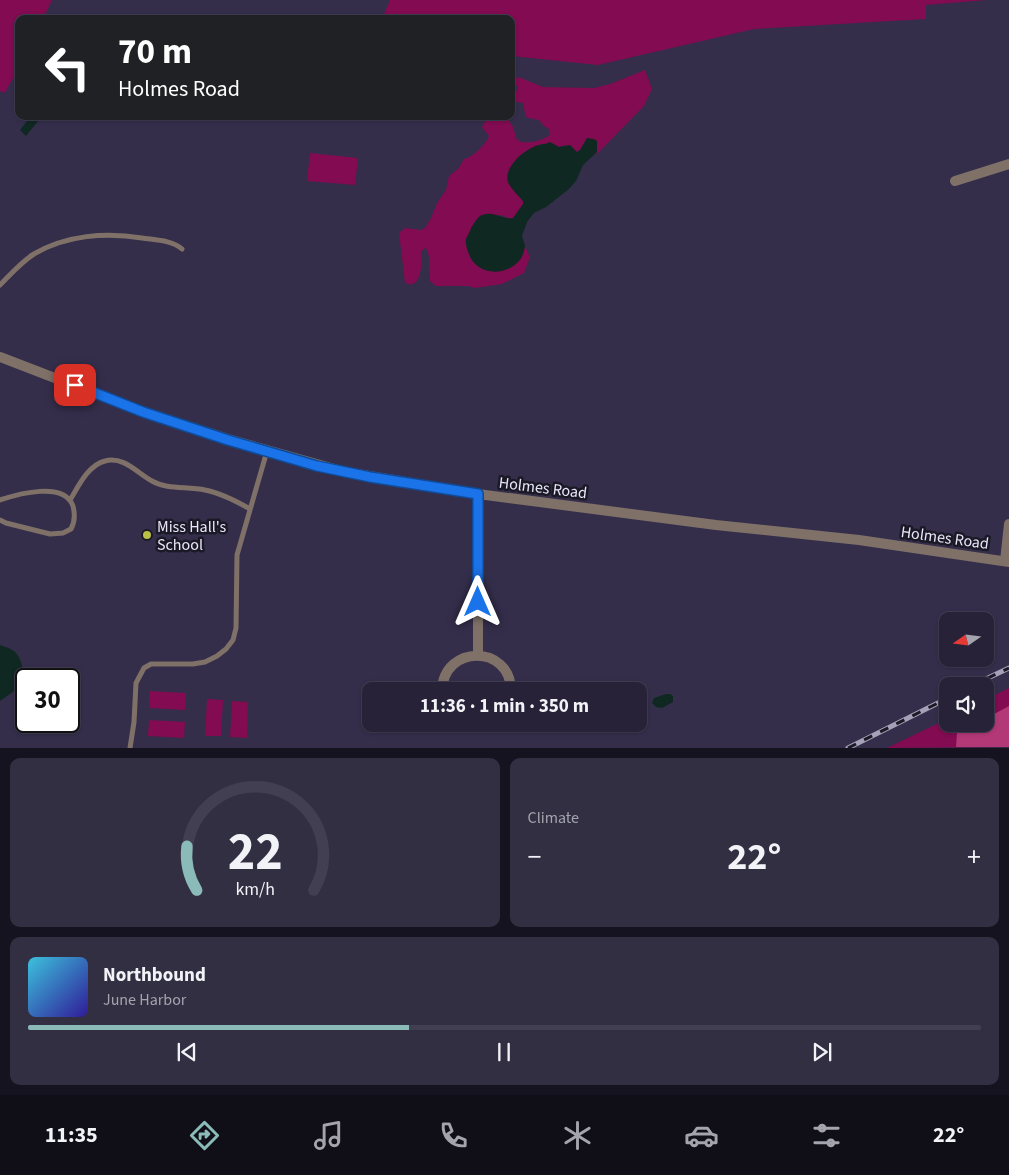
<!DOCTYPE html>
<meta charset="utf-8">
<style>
:root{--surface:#272238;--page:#332f43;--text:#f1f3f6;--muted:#a4a4ae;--line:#433f53;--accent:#8bbbb9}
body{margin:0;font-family:"Source Sans 3",sans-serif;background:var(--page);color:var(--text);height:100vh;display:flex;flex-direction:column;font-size:19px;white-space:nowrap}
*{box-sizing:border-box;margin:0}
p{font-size:16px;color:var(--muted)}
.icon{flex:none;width:28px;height:28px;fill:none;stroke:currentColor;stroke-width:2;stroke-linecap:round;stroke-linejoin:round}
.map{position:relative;height:748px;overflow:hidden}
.panel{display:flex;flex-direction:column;gap:10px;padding:10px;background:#15131f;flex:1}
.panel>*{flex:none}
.banner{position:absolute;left:15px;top:15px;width:500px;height:105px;border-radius:10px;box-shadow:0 1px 4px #0004,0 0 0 1px var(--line);background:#202124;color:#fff;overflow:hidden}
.needle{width:32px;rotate:256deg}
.buttons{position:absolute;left:939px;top:612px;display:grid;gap:10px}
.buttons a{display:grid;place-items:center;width:55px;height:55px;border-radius:10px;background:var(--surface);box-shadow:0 1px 4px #0004,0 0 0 1px var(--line);font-size:25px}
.speed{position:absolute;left:15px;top:668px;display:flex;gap:10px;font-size:25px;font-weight:700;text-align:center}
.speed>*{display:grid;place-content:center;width:65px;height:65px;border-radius:50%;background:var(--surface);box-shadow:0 1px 4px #0004,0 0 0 1px var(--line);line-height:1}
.speed .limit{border:2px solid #111;border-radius:8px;background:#fff;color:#111}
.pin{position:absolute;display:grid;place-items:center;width:42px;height:42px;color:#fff;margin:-21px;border-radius:10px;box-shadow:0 2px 8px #0006}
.me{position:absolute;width:55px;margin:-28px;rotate:0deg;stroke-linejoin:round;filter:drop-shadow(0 0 4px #0008)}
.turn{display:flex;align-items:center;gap:18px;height:105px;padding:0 20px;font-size:22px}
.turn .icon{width:65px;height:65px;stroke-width:2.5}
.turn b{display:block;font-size:35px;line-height:42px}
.big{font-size:38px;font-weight:700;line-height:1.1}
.panel .widget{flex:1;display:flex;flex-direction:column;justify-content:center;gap:8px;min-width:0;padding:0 18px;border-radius:10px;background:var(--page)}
.panel .dial{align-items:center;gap:0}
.dial svg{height:130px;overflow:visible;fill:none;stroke:var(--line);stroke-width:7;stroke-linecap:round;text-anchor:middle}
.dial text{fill:var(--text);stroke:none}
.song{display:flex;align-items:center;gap:15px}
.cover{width:60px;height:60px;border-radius:8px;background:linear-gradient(135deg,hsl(190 70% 55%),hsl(250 70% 35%))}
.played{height:5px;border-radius:2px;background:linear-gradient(90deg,var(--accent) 40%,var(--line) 40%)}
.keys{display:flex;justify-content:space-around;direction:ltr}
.heat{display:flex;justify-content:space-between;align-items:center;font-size:28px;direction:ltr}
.panel .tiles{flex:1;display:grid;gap:10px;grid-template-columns:1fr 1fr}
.widget:last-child{grid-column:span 2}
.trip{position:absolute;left:362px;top:682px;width:285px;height:50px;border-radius:10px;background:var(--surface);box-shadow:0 1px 4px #0004,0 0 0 1px var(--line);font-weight:700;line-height:50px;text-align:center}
.dock{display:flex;height:80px;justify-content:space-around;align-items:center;background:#100e16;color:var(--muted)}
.dock .icon{width:35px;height:35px}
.dock .on{color:var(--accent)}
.dock b{font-size:22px;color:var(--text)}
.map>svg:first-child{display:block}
</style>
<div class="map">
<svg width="1009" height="748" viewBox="0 0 1009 748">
<rect width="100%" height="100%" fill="#342e4b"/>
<path fill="#820b51" d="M0,0H52L43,19H19V67L5,93L0,91Z
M390,0H987L926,5V19L754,29L598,65L511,56V19H382Z
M645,70L652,89L644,106L599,152L595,155L597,152L584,145L580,150L576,152L566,145L559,147L541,144L519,156L509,184L523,201C524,208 517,217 510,219L501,215L476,220C467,237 464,240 471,259L523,253L525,246L530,257L524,273L502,284L475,288L468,286H436L430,281L429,257L427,250L425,248L421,252C422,263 422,290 405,283L399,233L405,228L420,230L425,228L431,218L437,203L446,190L449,176L458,169L464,159C472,158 486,144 489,136L482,127L486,120L492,116L508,119L513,127L517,140C526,145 542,141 550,135V130L544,126L539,120C521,117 527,118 523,103L511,101V96L514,94L518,88L516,85H511V77L521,78L543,87L594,88L610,84Z
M310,153L358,158L355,185L307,181Z
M1009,688V747L887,748L947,719L948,724H985V700Z
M150,691L186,693L185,710L149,708Z
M207,699L223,700L221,736H205Z
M232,701L248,702L247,738L230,737Z
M149,720L185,722L184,738L148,736Z"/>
<path fill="#b33878" d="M1009,706V747H956L957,733L975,724H985V719Z"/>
<path fill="#0f2821" d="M31,116H35L39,120L26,136L20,130Z
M587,138L594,139L597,141V152L583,165L576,181L569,189L546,207L534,213L527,222L522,236L525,246C524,252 522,259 517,263C502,277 476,274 469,254C467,249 465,244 466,239C467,236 470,232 471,228C474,224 476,219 480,216C493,209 502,220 513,218L523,204V201C518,195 511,189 508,182C503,167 526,148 539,145C543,144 546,144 550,142L559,147L570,145L577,152L580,150Z
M0,645C5,647 11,648 15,652C22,659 25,673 21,682C17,690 7,696 0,701Z
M666,694H670L673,696V702L662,708L656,707L652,703L654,698Z"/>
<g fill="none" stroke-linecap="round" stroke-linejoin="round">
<path stroke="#7f7168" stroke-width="5" d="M0,285C11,274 21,262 34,254C66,235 106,232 142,238C155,240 172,240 182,249
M0,500C18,494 64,481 73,506C75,514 75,522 71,529L63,533L50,534L6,523L0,520
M70,500C78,487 88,465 105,461C124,456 137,473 152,481C167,490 188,486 205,490C221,493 236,501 250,509
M130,748L134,722L136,683L144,668L151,664H193L205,662L217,656L226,649L233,640L236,628L237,555L267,451"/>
<path stroke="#7f7168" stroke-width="10" d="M955,181L1009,164
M1005,561L1009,524
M478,656V494
M442,691C443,644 511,644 511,691
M471,724H482"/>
<path stroke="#7f7168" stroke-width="10" d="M0,357L143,412L228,439L345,472L478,494L716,525L859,540L1009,562"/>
<defs>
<path id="rail" d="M971,686L1009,668
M848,748L948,698"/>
</defs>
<use href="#rail" stroke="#a4a1b8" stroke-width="5"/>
<use href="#rail" stroke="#1b1926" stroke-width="3" stroke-dasharray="9" stroke-linecap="butt"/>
</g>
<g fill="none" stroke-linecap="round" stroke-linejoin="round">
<defs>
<path id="route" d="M75,385L143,412L228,440L317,466L370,477L478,494V602"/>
</defs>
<use href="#route" stroke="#114b97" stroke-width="12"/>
<use href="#route" stroke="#1a73e8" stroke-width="9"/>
</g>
<circle fill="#b9c046" stroke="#1b1926" stroke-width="2" cx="147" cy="535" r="5"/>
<g text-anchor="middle" stroke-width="5" stroke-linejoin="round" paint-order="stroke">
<g font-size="16" fill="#e8e6f9" stroke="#1b1926">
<text transform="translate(543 487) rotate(7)" y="6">Holmes Road</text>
<text transform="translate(945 537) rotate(8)" y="6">Holmes Road</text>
</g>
<g font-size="16" fill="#e8e6f9" stroke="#1b1926" text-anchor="start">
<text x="157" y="532">Miss Hall's<tspan x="157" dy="18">School</tspan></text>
</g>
</g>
</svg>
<div class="buttons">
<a><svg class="needle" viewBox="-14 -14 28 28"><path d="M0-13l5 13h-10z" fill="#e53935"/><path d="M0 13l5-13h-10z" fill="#a4a4ae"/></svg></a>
<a><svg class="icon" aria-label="sound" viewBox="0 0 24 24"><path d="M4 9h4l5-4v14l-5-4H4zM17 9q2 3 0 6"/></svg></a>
</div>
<div class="speed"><div class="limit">30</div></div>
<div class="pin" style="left:75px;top:385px;background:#d93025"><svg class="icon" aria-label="arrive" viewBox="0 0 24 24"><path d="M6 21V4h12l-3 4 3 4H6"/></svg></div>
<svg class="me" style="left:478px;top:602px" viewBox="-20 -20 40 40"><path d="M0-17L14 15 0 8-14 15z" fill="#1a73e8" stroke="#fff" stroke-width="4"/></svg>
<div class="trip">11:36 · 1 min · 350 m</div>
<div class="banner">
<div class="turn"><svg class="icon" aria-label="left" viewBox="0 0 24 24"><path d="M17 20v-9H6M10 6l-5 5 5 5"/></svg><div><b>70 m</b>Holmes Road</div></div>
</div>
</div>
<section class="panel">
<div class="tiles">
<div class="widget dial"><svg viewBox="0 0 100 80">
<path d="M14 69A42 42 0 1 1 86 69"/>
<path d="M14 69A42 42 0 0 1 8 42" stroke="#8bbbb9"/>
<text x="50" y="56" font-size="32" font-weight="700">22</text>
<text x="50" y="72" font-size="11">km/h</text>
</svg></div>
<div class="widget"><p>Climate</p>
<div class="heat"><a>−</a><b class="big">22°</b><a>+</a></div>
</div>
<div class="widget">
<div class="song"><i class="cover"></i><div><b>Northbound</b><p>June Harbor</p></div></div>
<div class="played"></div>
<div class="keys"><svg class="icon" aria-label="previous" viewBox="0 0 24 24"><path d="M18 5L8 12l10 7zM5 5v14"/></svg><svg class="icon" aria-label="pause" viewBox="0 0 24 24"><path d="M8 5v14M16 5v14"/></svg><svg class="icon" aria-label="next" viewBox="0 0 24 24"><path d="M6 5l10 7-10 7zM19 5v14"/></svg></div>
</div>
</div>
</section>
<nav class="dock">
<b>11:35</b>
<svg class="icon on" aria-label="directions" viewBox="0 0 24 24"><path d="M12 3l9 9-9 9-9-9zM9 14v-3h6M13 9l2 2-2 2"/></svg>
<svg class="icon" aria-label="music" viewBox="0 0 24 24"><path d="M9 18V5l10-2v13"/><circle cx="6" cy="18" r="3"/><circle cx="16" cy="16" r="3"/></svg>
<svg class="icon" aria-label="phone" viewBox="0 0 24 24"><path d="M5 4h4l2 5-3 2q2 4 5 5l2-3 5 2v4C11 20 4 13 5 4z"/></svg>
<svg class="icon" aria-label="climate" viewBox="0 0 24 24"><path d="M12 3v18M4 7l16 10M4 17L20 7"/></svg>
<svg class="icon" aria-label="car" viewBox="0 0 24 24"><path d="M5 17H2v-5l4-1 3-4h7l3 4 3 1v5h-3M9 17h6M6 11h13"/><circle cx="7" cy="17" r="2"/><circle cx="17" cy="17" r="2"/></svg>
<svg class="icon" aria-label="filters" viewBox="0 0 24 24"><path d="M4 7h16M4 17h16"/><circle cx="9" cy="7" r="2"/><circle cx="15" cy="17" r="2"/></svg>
<b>22°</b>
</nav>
